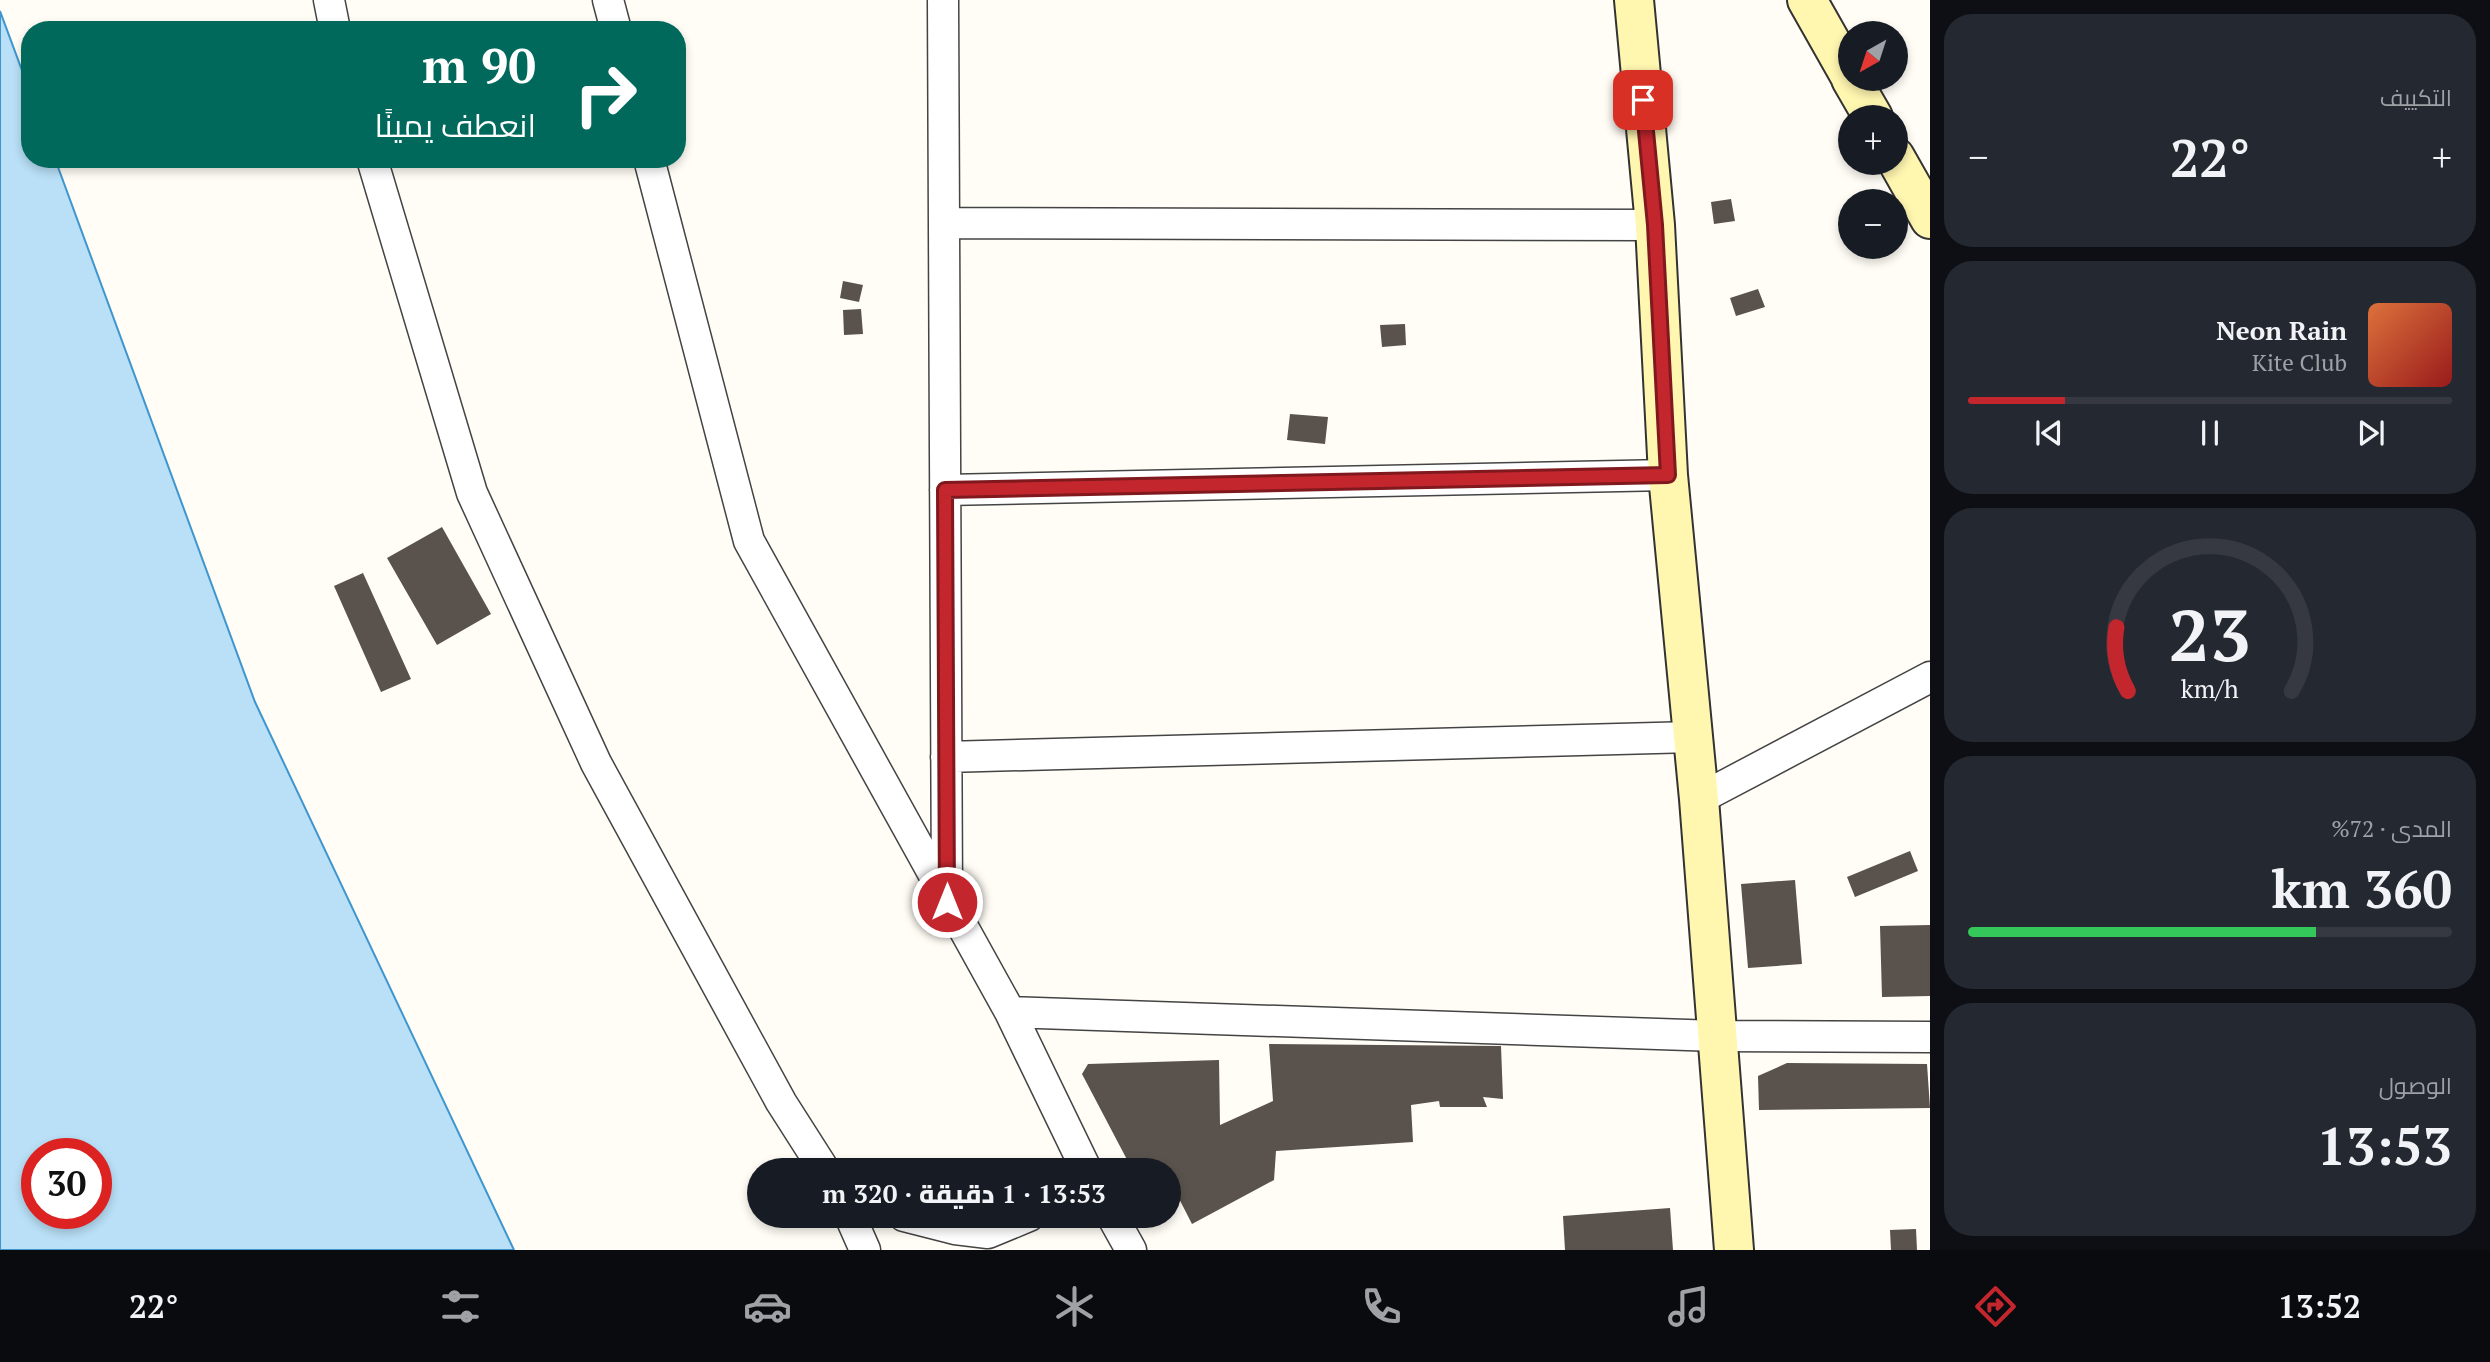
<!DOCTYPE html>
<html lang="ar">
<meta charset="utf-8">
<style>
:root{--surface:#171b24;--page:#242831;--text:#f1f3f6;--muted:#9ea1a6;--line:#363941;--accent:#c4262e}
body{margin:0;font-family:"PT Serif",Cairo,serif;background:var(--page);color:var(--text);direction:rtl;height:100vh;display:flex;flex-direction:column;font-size:26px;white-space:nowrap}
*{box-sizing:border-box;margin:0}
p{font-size:23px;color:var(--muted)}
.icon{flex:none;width:38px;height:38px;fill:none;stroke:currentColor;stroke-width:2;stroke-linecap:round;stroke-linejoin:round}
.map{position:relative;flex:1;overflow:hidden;direction:ltr}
.panel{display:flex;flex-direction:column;gap:14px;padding:14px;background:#0d0f14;width:560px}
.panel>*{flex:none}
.guide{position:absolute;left:21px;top:21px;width:665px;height:147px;border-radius:28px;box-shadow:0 4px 10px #0003;direction:rtl;background:#00695c;color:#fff;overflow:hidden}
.needle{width:46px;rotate:219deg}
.controls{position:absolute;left:1838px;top:21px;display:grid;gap:14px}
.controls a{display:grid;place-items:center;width:70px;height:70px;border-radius:50%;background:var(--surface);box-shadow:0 4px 10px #0003;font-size:35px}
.speed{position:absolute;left:21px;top:1138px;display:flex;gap:14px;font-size:35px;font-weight:700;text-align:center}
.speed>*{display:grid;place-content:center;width:91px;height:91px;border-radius:50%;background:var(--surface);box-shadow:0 4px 10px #0003;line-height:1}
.speed .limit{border:10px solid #d22;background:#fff;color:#111}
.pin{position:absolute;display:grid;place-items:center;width:60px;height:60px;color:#fff;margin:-30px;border-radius:14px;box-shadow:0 4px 10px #0006}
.me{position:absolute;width:77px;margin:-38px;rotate:0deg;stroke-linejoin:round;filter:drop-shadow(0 0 5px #0008)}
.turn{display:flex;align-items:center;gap:24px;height:147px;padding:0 35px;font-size:32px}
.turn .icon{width:91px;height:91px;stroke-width:2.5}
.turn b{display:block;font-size:49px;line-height:60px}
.big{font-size:52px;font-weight:800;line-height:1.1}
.panel .widget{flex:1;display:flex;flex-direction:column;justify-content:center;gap:10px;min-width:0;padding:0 24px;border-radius:28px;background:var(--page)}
.panel .dial{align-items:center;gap:0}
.dial svg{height:182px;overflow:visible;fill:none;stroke:var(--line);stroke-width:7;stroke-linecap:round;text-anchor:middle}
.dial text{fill:var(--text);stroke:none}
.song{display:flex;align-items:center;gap:21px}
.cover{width:84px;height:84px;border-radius:10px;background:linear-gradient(135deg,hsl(20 70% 55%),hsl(0 70% 35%))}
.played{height:7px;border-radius:4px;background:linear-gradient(90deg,var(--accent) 20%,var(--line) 20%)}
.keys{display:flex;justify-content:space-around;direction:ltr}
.heat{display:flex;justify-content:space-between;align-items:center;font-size:38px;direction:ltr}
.charge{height:10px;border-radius:5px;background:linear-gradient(90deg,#34c759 72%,var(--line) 0)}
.trip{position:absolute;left:747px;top:1158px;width:434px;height:70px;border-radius:35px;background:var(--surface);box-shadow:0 4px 10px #0003;font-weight:800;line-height:70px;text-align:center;direction:rtl}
.menu{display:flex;height:112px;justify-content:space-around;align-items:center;background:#090b0e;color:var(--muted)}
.menu .icon{width:49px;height:49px}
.menu .selected{color:var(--accent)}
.menu b{font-size:32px;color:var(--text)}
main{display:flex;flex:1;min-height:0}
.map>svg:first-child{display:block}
</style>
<main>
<section class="panel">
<div class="widget"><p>التكييف</p>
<div class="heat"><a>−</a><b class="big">22°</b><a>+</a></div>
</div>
<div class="widget">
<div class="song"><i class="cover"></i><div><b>Neon Rain</b><p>Kite Club</p></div></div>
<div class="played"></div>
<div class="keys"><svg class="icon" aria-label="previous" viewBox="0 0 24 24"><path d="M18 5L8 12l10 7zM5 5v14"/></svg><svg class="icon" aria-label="pause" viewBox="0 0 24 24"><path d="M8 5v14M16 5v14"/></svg><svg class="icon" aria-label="next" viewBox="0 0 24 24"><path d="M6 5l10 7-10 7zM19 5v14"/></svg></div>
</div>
<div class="widget dial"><svg viewBox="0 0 100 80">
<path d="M14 69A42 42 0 1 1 86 69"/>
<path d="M14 69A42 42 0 0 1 9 41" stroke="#c4262e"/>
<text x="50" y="56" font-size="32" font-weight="700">23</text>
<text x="50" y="72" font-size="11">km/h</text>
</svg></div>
<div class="widget"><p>المدى · 72%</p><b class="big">360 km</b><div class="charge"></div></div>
<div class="widget"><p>الوصول</p><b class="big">13:53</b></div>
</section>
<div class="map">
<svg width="1930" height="1250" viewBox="0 0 1930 1250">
<rect width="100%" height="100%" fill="#fffdf5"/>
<path fill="#b9e0f7" stroke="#3f96cf" stroke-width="2" fill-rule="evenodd" d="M0,11L30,92V159H55L255,702L514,1250H0ZM37,1153H96V1213H37Z"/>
<path fill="#5a524d" d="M1731,199L1735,221L1714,224L1711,202Z
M843,281L863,285L859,302L840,298Z
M1758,289L1765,307L1736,316L1730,298Z
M861,309L863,334L844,335L843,310Z
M1405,324L1406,345L1382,347L1380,325Z
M1290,414L1328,417L1325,444L1287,440Z
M442,527L491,614L437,645L387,558Z
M363,573L411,679L381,692L334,586Z
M1910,851L1918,871L1855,897L1847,877Z
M1795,880L1802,964L1748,968L1741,884Z
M1930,925V996L1882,997L1880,926Z
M1269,1044L1501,1046L1503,1099L1483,1097L1487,1107H1440L1439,1101L1411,1105L1413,1142L1276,1151L1274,1180L1192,1224L1169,1179V1171H1165L1160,1161L1147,1171H1133L1082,1074L1088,1064L1219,1060L1220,1125L1273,1101Z
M1787,1063L1927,1064L1930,1108L1759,1110L1758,1076Z
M1670,1208L1673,1250H1565L1563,1216Z
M1916,1229L1917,1250H1891L1890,1230Z"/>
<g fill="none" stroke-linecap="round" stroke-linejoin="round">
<defs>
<path id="minor" d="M329,0L335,30
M608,0L616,30
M943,0L947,899
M372,159L472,493L596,763L781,1102L825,1171
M649,159L749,541L1010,1012L1087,1171
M944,223L1655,225
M945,490L1668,475
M946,757L1693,737
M1699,799L1930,677
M1010,1012L1717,1036L1930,1037
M850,1216L865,1250
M904,1216L955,1229L988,1233L1029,1216
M1112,1216L1131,1250"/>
<path id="secondary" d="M1634,0L1655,225L1668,475L1699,799L1734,1250
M1807,0L1850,76
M1851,79L1873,117
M1895,157L1930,219"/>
</defs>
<use href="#minor" stroke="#444" stroke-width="33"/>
<use href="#secondary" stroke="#333" stroke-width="42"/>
<use href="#minor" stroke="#fff" stroke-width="30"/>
<use href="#secondary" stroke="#fff6b0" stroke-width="38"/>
</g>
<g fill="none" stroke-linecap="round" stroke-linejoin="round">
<defs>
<path id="route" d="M947,902L945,490L1668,475L1655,225L1643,100"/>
</defs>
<use href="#route" stroke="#7f191e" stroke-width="18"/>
<use href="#route" stroke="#c4262e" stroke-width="12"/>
</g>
</svg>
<div class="controls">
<a><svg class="needle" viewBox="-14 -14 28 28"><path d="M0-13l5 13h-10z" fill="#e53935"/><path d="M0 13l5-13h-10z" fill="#9ea1a6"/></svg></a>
<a>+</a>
<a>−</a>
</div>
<div class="speed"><div class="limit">30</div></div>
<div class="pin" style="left:1643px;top:100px;background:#d93025"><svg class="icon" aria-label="arrive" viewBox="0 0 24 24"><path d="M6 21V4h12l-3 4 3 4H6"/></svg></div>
<svg class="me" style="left:947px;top:902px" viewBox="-20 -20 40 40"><circle r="17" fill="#c4262e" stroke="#fff" stroke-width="3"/><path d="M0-11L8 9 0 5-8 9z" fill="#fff"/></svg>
<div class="trip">13:53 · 1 دقيقة · 320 m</div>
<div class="guide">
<div class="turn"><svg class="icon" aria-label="right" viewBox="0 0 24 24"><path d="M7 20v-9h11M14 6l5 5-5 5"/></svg><div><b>90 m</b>انعطف يمينًا</div></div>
</div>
</div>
</main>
<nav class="menu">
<b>13:52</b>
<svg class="icon selected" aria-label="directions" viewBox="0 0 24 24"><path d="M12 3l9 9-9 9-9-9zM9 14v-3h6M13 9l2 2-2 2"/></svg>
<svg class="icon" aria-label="music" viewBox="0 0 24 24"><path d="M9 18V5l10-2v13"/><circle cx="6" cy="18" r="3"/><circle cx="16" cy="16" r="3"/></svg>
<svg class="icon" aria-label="phone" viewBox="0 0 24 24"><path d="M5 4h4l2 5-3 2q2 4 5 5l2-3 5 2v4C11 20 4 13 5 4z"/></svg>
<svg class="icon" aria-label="climate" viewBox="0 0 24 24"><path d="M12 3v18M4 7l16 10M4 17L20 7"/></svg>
<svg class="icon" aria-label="car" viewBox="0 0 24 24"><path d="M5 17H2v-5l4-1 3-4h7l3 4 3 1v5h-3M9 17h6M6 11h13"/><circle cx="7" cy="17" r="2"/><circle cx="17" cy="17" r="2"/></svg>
<svg class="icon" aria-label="filters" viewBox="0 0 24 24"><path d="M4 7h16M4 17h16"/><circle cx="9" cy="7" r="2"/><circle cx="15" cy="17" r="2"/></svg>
<b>22°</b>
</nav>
